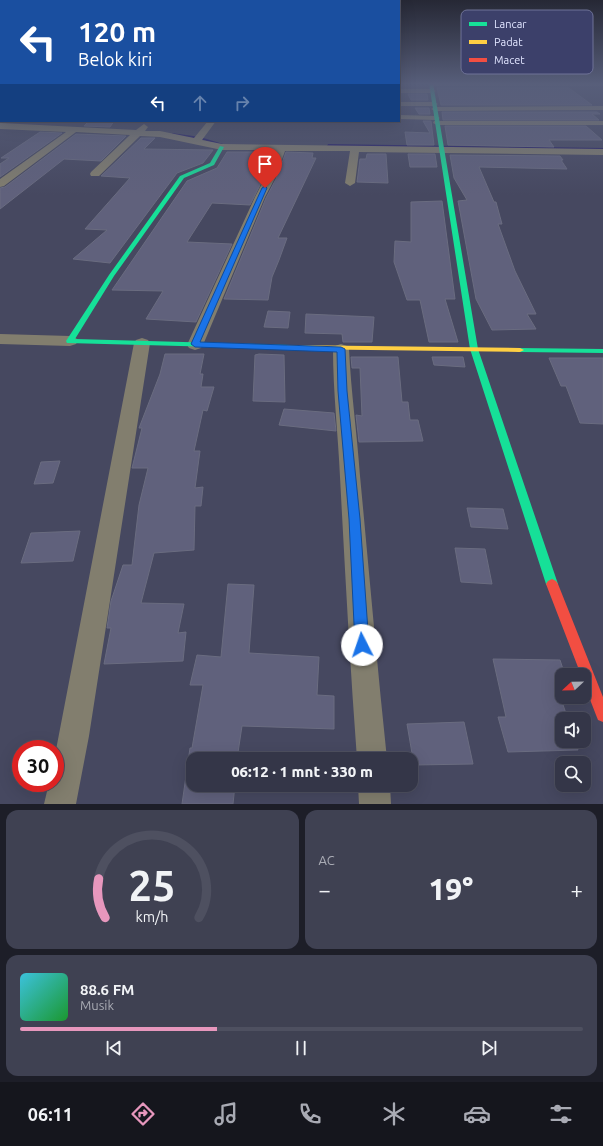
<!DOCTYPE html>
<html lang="id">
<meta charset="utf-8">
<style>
:root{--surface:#343648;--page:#3f4152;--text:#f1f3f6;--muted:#a9abb4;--line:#4e5060;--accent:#e797bd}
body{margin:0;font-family:Ubuntu,sans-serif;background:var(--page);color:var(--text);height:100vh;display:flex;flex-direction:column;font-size:15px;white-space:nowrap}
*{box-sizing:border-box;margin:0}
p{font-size:13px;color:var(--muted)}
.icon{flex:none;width:22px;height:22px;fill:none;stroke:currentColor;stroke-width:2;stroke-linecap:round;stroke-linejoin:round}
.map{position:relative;height:804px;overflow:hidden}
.panel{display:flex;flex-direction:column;gap:6px;padding:6px;background:#1d1e28;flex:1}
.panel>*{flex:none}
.hud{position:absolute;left:0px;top:0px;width:400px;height:122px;box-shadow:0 4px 16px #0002,0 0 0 1px var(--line);background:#1a4fa0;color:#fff;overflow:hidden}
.needle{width:26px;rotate:248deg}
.controls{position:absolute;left:555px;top:668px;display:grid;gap:8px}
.controls a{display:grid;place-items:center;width:36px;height:36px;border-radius:8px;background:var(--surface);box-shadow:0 4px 16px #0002,0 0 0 1px var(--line);font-size:20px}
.speed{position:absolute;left:12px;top:740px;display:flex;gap:8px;font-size:20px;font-weight:700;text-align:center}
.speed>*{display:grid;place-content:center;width:52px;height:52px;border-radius:50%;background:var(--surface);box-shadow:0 4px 16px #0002,0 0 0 1px var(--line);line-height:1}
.speed .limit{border:6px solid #d22;background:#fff;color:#111}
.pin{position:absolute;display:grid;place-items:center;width:34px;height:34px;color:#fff;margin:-41px -17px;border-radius:50% 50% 50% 0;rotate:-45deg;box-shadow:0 0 4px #0007}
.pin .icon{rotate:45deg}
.me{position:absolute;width:44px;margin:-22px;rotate:356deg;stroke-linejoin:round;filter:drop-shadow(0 0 3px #0008)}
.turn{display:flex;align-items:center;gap:14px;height:84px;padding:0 12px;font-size:18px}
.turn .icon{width:52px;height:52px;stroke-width:2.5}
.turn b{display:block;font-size:28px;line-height:34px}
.lanes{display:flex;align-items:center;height:38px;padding:0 12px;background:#0003;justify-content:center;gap:20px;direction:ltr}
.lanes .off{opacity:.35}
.big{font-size:30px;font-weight:800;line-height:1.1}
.panel .widget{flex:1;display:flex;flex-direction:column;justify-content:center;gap:6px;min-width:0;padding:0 14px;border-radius:12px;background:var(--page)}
.panel .dial{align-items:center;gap:0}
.dial svg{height:104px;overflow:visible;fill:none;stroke:var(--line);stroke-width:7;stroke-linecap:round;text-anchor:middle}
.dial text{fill:var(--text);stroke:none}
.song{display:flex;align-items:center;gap:12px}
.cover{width:48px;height:48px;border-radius:6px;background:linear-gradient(135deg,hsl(190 70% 55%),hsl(130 70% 35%))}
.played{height:4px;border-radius:2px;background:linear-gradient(90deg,var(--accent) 35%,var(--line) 35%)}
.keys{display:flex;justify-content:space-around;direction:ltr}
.heat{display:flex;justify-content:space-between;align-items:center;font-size:22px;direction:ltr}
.panel .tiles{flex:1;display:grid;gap:6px;grid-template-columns:1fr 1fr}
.widget:last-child{grid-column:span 2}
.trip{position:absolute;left:186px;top:752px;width:232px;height:40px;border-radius:12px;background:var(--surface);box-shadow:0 4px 16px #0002,0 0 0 1px var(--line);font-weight:800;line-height:40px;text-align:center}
.menu{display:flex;height:64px;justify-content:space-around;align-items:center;background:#15161d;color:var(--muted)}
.menu .icon{width:28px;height:28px}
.menu .on{color:var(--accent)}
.menu b{font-size:18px;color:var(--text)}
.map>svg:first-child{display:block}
</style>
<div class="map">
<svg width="603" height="804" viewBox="0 0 603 804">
<rect width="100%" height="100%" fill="#464860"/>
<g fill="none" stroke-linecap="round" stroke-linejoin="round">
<path fill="#231c65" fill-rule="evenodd" d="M172,133L200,137L223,144L221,145L200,139L173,135Z
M328,144L603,148V150L327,146Z"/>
</g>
<path fill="#60617c" stroke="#6a6c80" d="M437,88H569L592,105H441Z
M408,94H427L428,100H411Z
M415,108H429L430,114H419Z
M442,112H597L600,114H592L599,120H443Z
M89,121H114L110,127L84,126Z
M423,121H431L434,145H407L405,132L430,133Z
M445,126H586L602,140H549L554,147L448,145Z
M40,132L62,133L0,177V164L9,158H1Z
M76,134L126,136L101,161L64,159L0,209V188L5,187Z
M141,138H155L144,149L213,150L203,163L177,173L110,263L73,259L107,230L85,229L130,178L101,176Z
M227,152H273L264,177L250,205L212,203L187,242L232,244L196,322L146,319L163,291L112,290L187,181L217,168Z
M286,152L313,153L312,158H316L278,238H287L279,260L272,277L268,300L224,299L266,198L276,179Z
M367,154H386L388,183L357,182L360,159H366Z
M408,154H435L437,167H410Z
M450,155L560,156L563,160H561L567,169L479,167L494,202H496L502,224H498L515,271L536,314H527L536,329L492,330L476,299L458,201L467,200L454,178Z
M442,201L455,299H445L458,342H429L420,300H407L394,262L395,241L411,242V202Z
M268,311L290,312L288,328L264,327Z
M306,314L374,317L372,342H343L342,334L305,333Z
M165,354H204L200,374H203L201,387H214L207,411L203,410L194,451H200L195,488L203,487L201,506H195L194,550L154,553L141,603L184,604L178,633L186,632L183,661L104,664L111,628H107L111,601L123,565H132L139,505L148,468H132L142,428H139L160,374Z
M259,354L284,355L285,402L253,401L255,355Z
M351,357H398L402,402H408L410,420H418L423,441L359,442L356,415L362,416L360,368H352Z
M432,357H463L465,367L434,365Z
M549,358H603V424L580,423L566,386H561Z
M284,409L334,413L336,431L279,425Z
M60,461L53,483L34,484L41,462Z
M467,508L503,509L508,529L471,527Z
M80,531L73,561L21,563L31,533Z
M455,548L485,549L492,584L461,582Z
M228,584L254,585L249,653L319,657L317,695L334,696V729L242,726L237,759H193V785H235L233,804H182L190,748H192L203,685H190L197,655L221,657Z
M493,659L560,660L565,675H562V697H571L573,702H562L568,719H562V741H575L578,750L508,752L498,717H506Z
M464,722L473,764L414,765L407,724Z"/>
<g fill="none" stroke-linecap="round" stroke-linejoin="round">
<path fill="#827e6e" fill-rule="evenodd" d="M429,83H603V86H432L430,85Z
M399,89H432L436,91L432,93H399Z
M399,102H434L438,104L434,106H399Z
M603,106V110L435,111L431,109L435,107Z
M399,115L436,116L440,118L436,120L399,119Z
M208,121H216L202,140L222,144L603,149V155L359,152L355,183L350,186L345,183L350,151H285L275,178L265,197L203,345L201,348L195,350L189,348L187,345L255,197L265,178L275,150H222L160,137L140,136L99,176H91L90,174L91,172L130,135L76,132L4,186L0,187V179L66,132L0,129V123L136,130L144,124L148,127L145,131H160L194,138Z
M434,121H603V125H437L433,123Z
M0,334L70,336L76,338L78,341L76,344L70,346L0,344Z
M142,338L148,340L150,343L89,736L76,804H44L49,783H55V755L134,343L136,340Z
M341,344L347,346L349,349C351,392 357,433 360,476C369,570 377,665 387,759H357C350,665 345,571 340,477C338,434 333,392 333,349L335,346Z
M358,785H390L391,804H359Z"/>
<path fill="#16e098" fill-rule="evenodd" d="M429,83H433L478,349L558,584L556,587L552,589L548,587L546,584L470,349Z
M220,146L224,147L214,165L184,178L114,276L75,339L290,345L294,347L293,349L67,343L66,341L109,275L180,176L210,163Z
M517,348L603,349V353L520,352H517L516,350Z"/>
<path fill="#ffcf43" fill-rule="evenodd" d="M287,345L520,348L524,350L520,352L290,349L286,347Z"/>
<path fill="#f24e42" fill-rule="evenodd" d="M552,579L556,581L558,584L603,697V722L598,720L596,715L584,684V675H581L546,584L548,581Z"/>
</g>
<linearGradient id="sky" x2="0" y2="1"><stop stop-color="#262835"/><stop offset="0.43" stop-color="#575e7a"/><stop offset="1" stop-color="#575e7a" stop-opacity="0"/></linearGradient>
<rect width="603" height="195" fill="url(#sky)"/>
<path fill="#1a73e8" stroke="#114b97" d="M265,186L267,188L200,342L341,347L345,349L347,391L360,519L369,645L367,649L362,651L357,649L355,645L349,519L338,391L337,352L195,347L191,344L262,188Z"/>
<rect x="461" y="10" width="132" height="64" rx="6" fill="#3c406a" stroke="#6e7297" stroke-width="1"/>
<rect x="469" y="22" width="18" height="4" fill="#16e098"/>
<rect x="469" y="40" width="18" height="4" fill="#ffcf43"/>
<rect x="469" y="58" width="18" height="4" fill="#f24e42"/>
<g font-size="11" fill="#e1e5ff">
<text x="494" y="28">Lancar</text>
<text x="494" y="46">Padat</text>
<text x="494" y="64">Macet</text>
</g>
</svg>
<div class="controls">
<a><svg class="needle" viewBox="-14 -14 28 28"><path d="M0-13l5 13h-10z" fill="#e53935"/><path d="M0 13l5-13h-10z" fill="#a9abb4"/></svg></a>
<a><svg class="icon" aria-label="sound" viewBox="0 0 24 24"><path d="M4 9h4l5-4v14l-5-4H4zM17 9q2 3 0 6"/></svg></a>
<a><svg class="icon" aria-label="search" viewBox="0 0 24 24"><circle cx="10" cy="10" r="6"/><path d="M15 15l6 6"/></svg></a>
</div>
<div class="speed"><div class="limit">30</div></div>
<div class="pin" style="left:265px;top:188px;background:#d93025"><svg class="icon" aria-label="arrive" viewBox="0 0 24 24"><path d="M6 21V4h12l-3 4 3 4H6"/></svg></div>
<svg class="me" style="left:362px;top:645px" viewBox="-20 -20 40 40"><circle r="19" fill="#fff"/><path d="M0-13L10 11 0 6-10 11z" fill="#1a73e8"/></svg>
<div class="trip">06:12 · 1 mnt · 330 m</div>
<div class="hud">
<div class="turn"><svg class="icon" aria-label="left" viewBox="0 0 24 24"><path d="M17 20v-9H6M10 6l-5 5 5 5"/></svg><div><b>120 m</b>Belok kiri</div></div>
<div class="lanes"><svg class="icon" aria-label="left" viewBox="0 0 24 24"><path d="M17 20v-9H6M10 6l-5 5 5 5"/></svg><svg class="icon off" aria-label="ahead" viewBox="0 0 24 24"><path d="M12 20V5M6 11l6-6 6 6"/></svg><svg class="icon off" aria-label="right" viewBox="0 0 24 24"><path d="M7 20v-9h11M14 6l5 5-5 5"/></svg></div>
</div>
</div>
<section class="panel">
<div class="tiles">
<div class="widget dial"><svg viewBox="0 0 100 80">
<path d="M14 69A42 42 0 1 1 86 69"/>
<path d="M14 69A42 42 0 0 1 9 39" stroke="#e797bd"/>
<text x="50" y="56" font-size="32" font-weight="700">25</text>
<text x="50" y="72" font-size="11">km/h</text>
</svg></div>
<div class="widget"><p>AC</p>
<div class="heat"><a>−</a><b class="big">19°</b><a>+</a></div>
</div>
<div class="widget">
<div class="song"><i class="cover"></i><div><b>88.6 FM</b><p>Musik</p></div></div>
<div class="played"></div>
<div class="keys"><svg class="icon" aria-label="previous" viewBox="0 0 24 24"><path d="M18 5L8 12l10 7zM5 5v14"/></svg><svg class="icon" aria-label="pause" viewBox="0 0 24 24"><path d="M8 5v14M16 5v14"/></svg><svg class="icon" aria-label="next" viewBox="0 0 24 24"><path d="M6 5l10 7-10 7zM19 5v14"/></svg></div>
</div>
</div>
</section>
<nav class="menu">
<b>06:11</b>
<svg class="icon on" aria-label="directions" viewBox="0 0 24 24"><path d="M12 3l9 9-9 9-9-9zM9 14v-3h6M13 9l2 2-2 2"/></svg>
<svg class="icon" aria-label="music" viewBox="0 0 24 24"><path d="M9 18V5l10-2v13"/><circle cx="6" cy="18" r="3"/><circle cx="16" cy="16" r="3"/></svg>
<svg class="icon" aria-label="phone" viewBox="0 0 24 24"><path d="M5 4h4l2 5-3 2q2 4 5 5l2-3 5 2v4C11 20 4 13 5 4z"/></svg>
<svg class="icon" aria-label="climate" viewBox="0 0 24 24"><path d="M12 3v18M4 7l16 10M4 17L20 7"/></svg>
<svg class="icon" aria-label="car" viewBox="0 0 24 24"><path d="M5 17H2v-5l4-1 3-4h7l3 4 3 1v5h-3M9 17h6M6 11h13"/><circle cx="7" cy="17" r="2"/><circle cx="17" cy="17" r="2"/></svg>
<svg class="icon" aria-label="filters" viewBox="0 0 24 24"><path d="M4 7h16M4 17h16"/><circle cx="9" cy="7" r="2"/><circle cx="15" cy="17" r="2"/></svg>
</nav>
